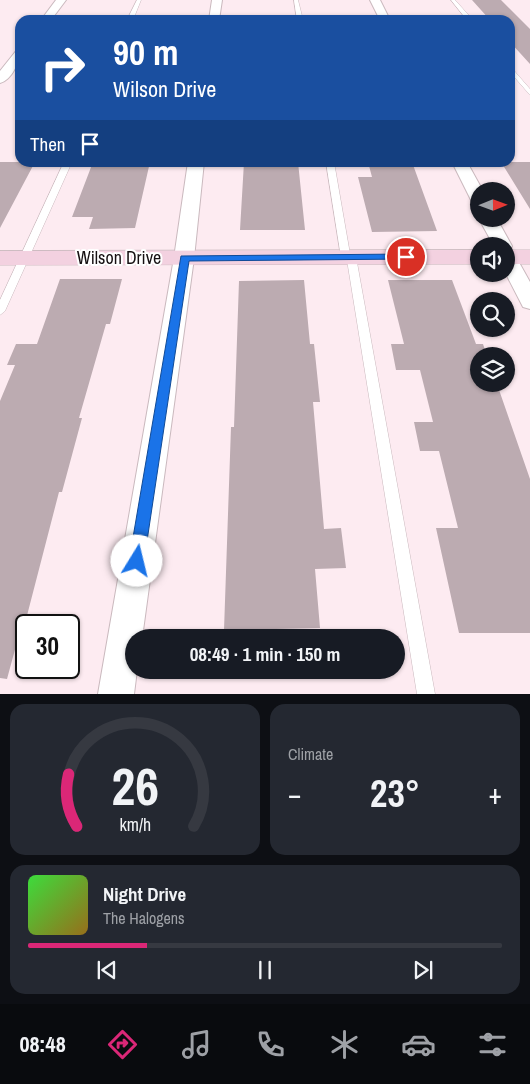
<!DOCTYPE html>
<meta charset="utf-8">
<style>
:root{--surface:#171b24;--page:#242831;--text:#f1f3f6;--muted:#9ea1a6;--line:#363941;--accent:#db2777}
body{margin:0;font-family:"Archivo Narrow",sans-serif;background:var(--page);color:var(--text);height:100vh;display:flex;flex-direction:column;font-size:19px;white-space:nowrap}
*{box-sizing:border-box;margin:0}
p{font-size:16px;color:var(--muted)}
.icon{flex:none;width:28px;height:28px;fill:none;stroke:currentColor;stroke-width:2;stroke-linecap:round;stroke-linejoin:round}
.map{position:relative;height:694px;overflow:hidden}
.side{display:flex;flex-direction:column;gap:10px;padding:10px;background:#0d0f14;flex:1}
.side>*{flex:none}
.hud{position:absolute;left:15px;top:15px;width:500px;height:152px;border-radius:15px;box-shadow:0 1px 4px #0004;background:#1a4fa0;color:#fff;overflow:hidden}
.needle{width:32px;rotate:89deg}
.buttons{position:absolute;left:470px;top:182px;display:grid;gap:10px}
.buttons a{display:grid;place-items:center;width:45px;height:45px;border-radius:50%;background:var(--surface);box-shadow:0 1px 4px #0004;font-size:25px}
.speed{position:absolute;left:15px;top:614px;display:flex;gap:10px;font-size:25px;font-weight:700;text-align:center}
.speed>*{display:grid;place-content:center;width:65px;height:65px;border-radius:50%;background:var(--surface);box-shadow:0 1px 4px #0004;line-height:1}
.speed .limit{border:2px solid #111;border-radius:8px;background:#fff;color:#111}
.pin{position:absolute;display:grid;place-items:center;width:42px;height:42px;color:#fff;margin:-21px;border:2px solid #fff;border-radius:50%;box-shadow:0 1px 5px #0007}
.me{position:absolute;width:55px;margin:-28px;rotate:9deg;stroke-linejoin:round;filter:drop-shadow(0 0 4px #0008)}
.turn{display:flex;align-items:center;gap:18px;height:105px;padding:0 15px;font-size:22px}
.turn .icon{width:65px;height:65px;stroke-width:2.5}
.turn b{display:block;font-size:35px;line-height:42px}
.then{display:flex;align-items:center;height:48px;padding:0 15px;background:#0003;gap:10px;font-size:19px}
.big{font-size:38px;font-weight:800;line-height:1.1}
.side .widget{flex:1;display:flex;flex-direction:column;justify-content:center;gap:8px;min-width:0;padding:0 18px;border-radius:15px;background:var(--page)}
.side .dial{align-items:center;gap:0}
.dial svg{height:130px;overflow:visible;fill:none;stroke:var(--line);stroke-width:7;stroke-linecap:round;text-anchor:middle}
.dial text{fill:var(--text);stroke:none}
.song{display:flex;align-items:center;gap:15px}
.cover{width:60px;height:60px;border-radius:8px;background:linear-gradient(135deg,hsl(120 70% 55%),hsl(40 70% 35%))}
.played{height:5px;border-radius:2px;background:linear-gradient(90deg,var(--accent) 25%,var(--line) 25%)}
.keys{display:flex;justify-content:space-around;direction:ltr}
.heat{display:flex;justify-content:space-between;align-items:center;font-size:28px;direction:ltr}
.side .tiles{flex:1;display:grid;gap:10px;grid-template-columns:1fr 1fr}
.widget:last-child{grid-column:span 2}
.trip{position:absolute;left:125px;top:629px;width:280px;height:50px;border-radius:25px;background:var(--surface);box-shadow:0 1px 4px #0004;font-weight:800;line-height:50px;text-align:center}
.dock{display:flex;height:80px;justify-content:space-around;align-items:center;background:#090b0e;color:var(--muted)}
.dock .icon{width:35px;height:35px}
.dock .on{color:var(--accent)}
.dock b{font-size:22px;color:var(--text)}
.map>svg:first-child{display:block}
</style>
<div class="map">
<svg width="530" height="694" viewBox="0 0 530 694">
<rect width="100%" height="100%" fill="#fdebf1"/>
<path fill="#bcabb1" d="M472,0H501L530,29V64L510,42V20H490Z
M0,162H35L0,228Z
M93,162H150L135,228L89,229L93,217H72Z
M244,162H298L305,230H240Z
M368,162H412L437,231L372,232L358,177H372Z
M501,162H530V209Z
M60,279H122L110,324H106L79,418H82L62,492H59L23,631H20L7,679L0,678V401L15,365H7L16,344H37Z
M304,280L310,344H314L320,402H313L324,529L341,528L346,568L315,569L320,628L224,630L231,427H234L239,281Z
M388,280H452L476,344H483L487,356H479V384H497L530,479V633H459L436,528H458L439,451H420L414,422H433L420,370H396L391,344H404Z"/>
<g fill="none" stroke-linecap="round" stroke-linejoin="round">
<defs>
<path id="lane" d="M137,0H141L133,20H127Z
M294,0H298L303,20H297Z
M451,0H455L473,20H467Z
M510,66L530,89V95L510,72Z
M64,162H72L5,311L0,315V300Z
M326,162H334L350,254L356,257L435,694H417L347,260L341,257Z"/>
<path id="street" d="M56,0H66L51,20H41Z
M212,0H222L219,20H209Z
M370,0H380L390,20H380Z
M20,50C20,61 12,80 0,83V71L16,51Z
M188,162H204L194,258L142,638H134V670H137L134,694H98L174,258Z
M452,162H467L483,191H479V205L473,204Z
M479,219H497L512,246L511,248L530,282V309L523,307L506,274V246H494Z"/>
<path id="secondary" d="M479,250V264L0,265V251Z
M506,250H530V264H506Z"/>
</defs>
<use href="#lane" stroke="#cab9be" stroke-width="1"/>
<use href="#street" stroke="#cab9be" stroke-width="2"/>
<use href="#secondary" stroke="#cab9be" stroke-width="1"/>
<use href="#lane" fill="#fff" fill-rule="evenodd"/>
<use href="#street" fill="#fff" fill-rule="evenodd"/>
<use href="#secondary" fill="#f3d1e0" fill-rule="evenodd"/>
</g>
<path fill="#1a73e8" stroke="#114b97" d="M406,254L411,257L409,259L189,261L144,561L142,567L137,569L131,567L129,561L181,256Z"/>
<g text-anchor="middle" stroke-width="4" stroke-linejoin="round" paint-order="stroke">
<g font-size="18" fill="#161012" stroke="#fff">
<text x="119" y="264">Wilson Drive</text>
</g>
</g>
</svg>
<div class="buttons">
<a><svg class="needle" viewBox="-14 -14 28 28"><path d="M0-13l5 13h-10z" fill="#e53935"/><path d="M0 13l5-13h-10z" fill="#9ea1a6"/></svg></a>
<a><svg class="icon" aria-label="sound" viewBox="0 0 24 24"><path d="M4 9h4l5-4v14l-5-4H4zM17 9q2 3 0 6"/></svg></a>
<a><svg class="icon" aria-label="search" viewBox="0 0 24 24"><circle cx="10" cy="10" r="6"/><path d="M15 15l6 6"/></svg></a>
<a><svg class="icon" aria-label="layers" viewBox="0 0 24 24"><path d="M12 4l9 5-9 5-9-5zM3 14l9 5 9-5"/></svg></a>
</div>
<div class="speed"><div class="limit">30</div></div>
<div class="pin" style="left:406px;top:257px;background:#d93025"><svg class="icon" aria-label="arrive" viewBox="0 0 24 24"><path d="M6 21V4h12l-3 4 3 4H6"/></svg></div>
<svg class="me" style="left:137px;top:561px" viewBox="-20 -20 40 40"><circle r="19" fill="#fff"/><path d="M0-13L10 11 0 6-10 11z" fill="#1a73e8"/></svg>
<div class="trip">08:49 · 1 min · 150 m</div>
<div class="hud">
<div class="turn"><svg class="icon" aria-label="right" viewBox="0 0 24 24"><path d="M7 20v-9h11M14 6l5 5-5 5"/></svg><div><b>90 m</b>Wilson Drive</div></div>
<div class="then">Then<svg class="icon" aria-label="arrive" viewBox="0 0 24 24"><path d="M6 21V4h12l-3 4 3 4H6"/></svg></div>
</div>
</div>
<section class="side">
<div class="tiles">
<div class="widget dial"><svg viewBox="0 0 100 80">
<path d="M14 69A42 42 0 1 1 86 69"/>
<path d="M14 69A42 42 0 0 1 9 37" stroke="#db2777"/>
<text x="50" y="56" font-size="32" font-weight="700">26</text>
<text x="50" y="72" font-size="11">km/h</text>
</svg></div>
<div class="widget"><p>Climate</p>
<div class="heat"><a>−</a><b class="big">23°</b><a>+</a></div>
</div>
<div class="widget">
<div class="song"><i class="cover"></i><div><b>Night Drive</b><p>The Halogens</p></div></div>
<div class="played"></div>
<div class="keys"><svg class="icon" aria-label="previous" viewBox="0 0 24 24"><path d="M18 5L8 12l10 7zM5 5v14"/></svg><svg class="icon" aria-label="pause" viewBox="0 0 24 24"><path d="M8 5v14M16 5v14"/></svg><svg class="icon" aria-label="next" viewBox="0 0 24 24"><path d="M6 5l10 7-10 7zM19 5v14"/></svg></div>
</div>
</div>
</section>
<nav class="dock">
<b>08:48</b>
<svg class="icon on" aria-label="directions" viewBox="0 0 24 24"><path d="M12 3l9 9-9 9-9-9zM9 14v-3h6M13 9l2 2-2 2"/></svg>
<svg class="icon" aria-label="music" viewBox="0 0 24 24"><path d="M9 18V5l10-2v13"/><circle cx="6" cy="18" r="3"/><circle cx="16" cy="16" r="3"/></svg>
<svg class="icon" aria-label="phone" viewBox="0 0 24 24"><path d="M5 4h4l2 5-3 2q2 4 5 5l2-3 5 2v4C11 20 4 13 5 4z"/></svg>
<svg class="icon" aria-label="climate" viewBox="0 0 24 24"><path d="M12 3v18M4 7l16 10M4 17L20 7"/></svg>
<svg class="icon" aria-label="car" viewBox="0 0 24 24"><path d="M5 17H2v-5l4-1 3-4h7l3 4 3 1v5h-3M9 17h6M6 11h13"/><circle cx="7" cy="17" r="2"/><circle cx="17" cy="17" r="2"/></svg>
<svg class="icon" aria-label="filters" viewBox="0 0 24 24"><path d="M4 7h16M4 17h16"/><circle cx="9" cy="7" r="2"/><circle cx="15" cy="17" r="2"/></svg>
</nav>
